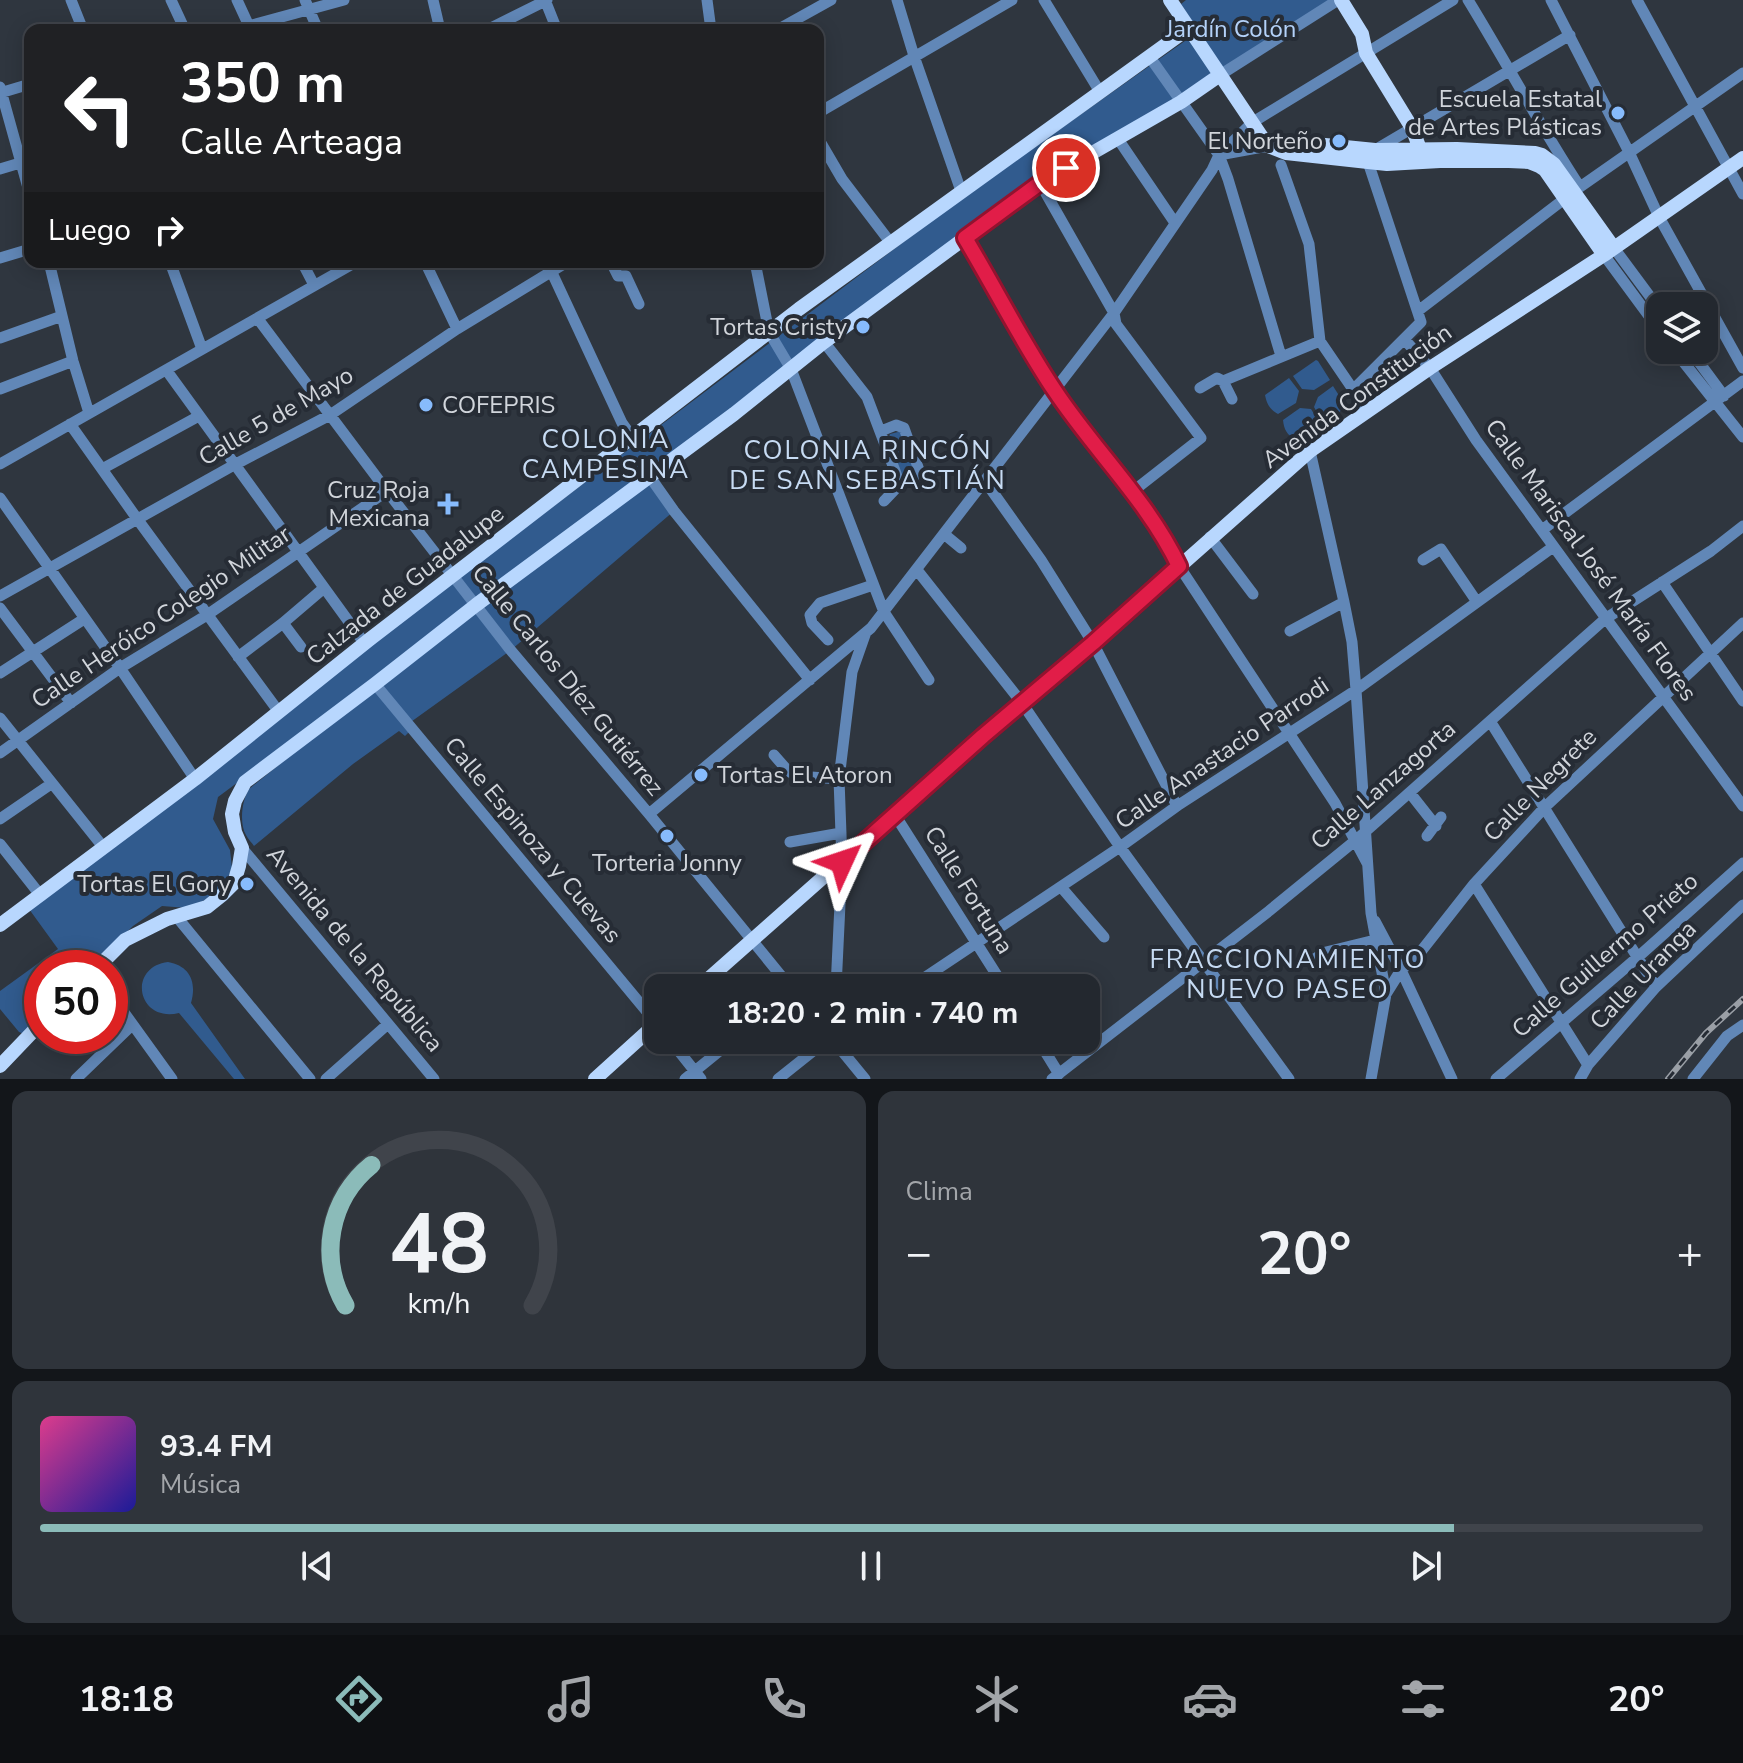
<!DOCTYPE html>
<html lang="es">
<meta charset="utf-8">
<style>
:root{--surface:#23282f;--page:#2f343b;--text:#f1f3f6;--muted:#a3a6aa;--line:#40444b;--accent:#8bbbb9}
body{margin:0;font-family:"Nunito Sans",sans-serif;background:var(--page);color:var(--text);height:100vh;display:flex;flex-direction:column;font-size:30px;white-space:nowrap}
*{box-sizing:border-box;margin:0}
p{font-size:26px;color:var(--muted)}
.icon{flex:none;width:44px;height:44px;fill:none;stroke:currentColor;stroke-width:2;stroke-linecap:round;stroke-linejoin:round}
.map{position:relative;height:1079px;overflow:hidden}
.side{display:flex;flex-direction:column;gap:12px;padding:12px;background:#13161a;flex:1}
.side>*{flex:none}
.top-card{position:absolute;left:24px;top:24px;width:800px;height:244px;border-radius:16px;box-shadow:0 4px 20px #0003,0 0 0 2px var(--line);background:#202124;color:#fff;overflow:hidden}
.buttons{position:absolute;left:1646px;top:292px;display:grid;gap:16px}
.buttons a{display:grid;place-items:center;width:72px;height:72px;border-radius:16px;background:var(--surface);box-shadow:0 4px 20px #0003,0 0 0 2px var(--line);font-size:40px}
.speed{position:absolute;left:24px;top:950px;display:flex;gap:16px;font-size:40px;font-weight:700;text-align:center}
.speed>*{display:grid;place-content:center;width:104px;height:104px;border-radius:50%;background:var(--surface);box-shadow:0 4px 20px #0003,0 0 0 2px var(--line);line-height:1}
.speed .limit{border:12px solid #d22;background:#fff;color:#111}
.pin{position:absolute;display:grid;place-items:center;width:68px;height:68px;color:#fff;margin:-34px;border:4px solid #fff;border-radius:50%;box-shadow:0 2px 8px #0007}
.me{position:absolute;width:88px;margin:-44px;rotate:48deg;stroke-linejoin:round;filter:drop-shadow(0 0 6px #0008)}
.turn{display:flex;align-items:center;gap:28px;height:168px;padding:0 24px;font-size:36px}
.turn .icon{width:104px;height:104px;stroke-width:2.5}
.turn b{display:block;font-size:56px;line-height:68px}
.then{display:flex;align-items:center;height:76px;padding:0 24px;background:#0003;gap:16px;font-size:30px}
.big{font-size:60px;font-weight:700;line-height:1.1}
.side .widget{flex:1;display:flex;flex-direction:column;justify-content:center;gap:12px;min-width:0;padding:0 28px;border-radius:16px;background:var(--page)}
.side .dial{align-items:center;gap:0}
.dial svg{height:208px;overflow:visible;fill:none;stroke:var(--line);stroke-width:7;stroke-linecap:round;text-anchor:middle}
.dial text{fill:var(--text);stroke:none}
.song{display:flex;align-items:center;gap:24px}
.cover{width:96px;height:96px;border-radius:12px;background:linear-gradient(135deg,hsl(330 70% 55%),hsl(240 70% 35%))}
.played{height:8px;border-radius:4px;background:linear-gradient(90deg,var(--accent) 85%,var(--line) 85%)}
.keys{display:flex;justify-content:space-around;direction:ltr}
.heat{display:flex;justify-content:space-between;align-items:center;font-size:44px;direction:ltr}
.side .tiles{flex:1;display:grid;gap:12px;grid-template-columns:1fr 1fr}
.widget:last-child{grid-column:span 2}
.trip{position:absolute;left:644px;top:974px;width:456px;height:80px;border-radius:16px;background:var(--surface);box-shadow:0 4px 20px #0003,0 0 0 2px var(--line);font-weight:700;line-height:80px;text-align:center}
.tabs{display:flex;height:128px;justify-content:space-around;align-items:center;background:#0e1013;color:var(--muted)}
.tabs .icon{width:56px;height:56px}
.tabs .current{color:var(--accent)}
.tabs b{font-size:36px;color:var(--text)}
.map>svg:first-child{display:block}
</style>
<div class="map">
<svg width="1743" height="1079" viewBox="0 0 1743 1079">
<rect width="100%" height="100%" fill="#2f363f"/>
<path fill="#315b8e" d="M1186,0H1330L1222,69L1181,4Z
M1192,36L1216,72L1180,100L1037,178L988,212L656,470L650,477L674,511L511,650L408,724L375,684L293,741L218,797L213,819L230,850L232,868L223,888L205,900L187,908L162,906L133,926L91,968H42V1016L24,1034L19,1032L0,1009V991L58,949L29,909L453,582L959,200Z
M1316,360L1318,361L1330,380L1314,390L1302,389L1293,376Z
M1289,378L1299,391L1296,403L1278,414C1270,409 1267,405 1265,395Z
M1333,386L1345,405V408L1323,423L1314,407L1318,397Z
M1300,408L1311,409L1320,424L1295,440C1287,434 1284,430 1283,420Z
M898,432H901L916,464L910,477L901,476L888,442L890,434Z
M375,687L410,731L405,736L399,731L353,764L254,846C252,843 248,839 246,835C239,823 242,800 249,789Z
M168,962C190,966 197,982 191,1003L245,1079H234L179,1013C137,1023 127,967 168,962Z"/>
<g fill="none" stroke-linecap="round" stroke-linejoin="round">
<path stroke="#6187b7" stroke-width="11" d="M71,0L83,30
M171,0L185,30
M237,0L249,26
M305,0L318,30
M433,0L440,30
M545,0L557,30
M707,0L711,30
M897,0L914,56L961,191
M1044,0L1100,92
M1468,0C1506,62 1540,126 1580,187
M1551,0L1629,152L1659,217L1743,368
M1637,0L1743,194
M234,30L344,0
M487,30L547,0
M777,30L831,0
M1149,56L1219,155L1228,179L1281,356
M1220,75L1338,0
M0,87L30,195
M0,93L30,84
M818,113L1012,0
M1118,139L1175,223
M821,143L842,179L890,242
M1219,155L1268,146
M1281,165L1309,244L1320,341L1367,410
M0,169L20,163
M1040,183L1114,313L1116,324L1201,438L1132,492
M965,238C995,289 1022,342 1055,391C1094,450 1148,501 1179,566L1335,803L1367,863
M1614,248L1660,310
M1604,255L1660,331
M0,258L30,249
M49,262L73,361L89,413
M170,262L202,349
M302,262L314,285
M425,262L457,329
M547,262L622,423L632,437
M611,262L618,276H626L639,304
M755,262L769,332L791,369L884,612L929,680
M1418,311L1580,187L1743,73
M258,319L387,491L508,647L649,814L791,988
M0,338L62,316
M1404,339L1430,368L1476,440L1743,806
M824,342L867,397L898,479L902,482
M1674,350L1743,437
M1690,350L1724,396
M167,371L365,644
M1223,381L1232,399
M1200,388L1217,378L1223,381L1320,341
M0,389L73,361
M1353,390L1421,322L1368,162L1375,150L1570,35
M70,424L138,520L279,712
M881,431L896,425L904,428L919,470C916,476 908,482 902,482L884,501
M1310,451L1344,602L1352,642L1356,690L1371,913L1386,994L1371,1079
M0,464L356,262
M102,469L199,416
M650,477L674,511L810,680
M985,481L1041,560L1093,643L1177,806
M0,498L120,668L195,779
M1542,530L1743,381
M944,534L961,548
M1210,537L1253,594
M1423,560L1441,549L1477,602
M917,570L1022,703L1120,847L1289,1079
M1662,582L1743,701
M0,596L234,465L330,415L457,329L567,262
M0,608L71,703
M283,623L301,647
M1290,631L1344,602
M828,640L812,623L810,615L820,603L873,585
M238,657L283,623L324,588
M0,673L84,619
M375,684L658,1025
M0,718L104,848
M1490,721L1656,987
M0,753L120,668L207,615L387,491
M774,755L788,771L797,776L839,779
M1410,793L1436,826
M649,814L871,628L1114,313L1212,170L1219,155L1253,122L1453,0
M895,815L1005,988
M0,819L51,784
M1427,836L1441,817
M790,842L841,833
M0,844L41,896
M242,848L434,1079
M1474,884L1588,1065
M1061,887L1104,937
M176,916L310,1079
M1375,921L1401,970L1452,1079
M1311,961L1326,952L1375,940
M836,988L842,862L839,779L852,672L865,635
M909,988L1120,847L1177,806L1356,690L1553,547
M110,993L172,1079
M1386,994L1401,970L1415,959L1474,884L1545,807L1743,623
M670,1040L701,1079
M833,1040L865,1079
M1038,1040L1059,1074
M76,1079L132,1025
M326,1079L388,1024
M685,1079L733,1040
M778,1079L827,1040
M1052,1079L1269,911L1356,840L1605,619L1711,551L1743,526
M1496,1079L1638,957L1743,863
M1580,1079L1588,1065L1656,987L1743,905
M1693,1079L1727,1036L1743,1025"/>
<path stroke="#b8d7fe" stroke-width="14" d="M1170,0L1268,146
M1341,0L1362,34L1366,53L1412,128L1420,149L1421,157
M1268,146L1285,141L1375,150L1457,149L1535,153L1542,155L1554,164L1614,248
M1268,146L1286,153L1368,162L1387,164L1440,161H1509L1529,162L1539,166L1545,170L1604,255
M0,925L195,779L370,639L799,309L1189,28
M97,968L125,940L167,919L207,907L222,895L234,883L239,866L242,848L235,832L232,814L235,801L245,782L375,684L476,605L734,414L824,342L965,238L1040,183L1181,102L1220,75
M698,988L983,736L1093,643L1310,451L1430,368L1604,255L1743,158
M0,1066L42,1022
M595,1079L658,1022"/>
<defs>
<path id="rail" d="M1668,1079L1706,1033L1743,999"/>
</defs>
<use href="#rail" stroke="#9a9fa6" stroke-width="6"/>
<use href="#rail" stroke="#262c35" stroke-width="3" stroke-dasharray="9" stroke-linecap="butt"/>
</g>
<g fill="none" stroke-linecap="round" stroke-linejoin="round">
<defs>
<path id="route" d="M842,862L983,736L1093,643L1179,566C1148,501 1094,450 1055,391C1022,342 995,288 965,238L1040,183L1066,168"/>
</defs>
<use href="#route" stroke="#92132f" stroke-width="20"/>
<use href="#route" stroke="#e11d48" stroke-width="14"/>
</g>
<g fill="#87bbfc" stroke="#262c35" stroke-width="3">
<circle cx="1618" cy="113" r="8"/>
<circle cx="1339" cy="141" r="8"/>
<circle cx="863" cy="327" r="8"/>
<circle cx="426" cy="405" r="8"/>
<path d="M444 492h8v8h8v8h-8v8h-8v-8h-8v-8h8z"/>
<circle cx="701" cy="775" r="8"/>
<circle cx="667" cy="836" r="8"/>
<circle cx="247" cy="884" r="8"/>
</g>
<g text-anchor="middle" stroke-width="8" stroke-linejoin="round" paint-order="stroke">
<g font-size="24" fill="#b4d2f9" stroke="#262c35">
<text x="1231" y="37">Jardín Colón</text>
</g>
<g font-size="24" fill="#d1d5db" stroke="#262c35" text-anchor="end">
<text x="1602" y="107">Escuela Estatal<tspan x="1602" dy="28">de Artes Plásticas</tspan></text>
<text x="1323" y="149">El Norteño</text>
<text x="847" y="335">Tortas Cristy</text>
<text x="442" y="413" text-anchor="start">COFEPRIS</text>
<text x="430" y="498">Cruz Roja<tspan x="430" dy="28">Mexicana</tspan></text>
<text x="717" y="783" text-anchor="start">Tortas El Atoron</text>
<text x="667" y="871" text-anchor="middle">Torteria Jonny</text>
<text x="231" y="892">Tortas El Gory</text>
</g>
<g font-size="24" fill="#d1d5db" stroke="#262c35">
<text transform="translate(1357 396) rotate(-36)" y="8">Avenida Constitución</text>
<text transform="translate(276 416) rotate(-30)" y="8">Calle 5 de Mayo</text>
<text transform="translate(1591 560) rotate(54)" y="8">Calle Mariscal José María Flores</text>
<text transform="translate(405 585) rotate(-38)" y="8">Calzada de Guadalupe</text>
<text transform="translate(161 617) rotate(-34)" y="8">Calle Heróico Colegio Militar</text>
<text transform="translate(568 680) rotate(51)" y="8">Calle Carlos Díez Gutiérrez</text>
<text transform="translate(1222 753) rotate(-34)" y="8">Calle Anastacio Parrodi</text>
<text transform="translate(1383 785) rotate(-41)" y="8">Calle Lanzagorta</text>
<text transform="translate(1540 785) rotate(-45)" y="8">Calle Negrete</text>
<text transform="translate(533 840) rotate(50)" y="8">Calle Espinoza y Cuevas</text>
<text transform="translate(969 890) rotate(58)" y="8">Calle Fortuna</text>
<text transform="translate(355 949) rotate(50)" y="8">Avenida de la República</text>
<text transform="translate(1605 955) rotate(-41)" y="8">Calle Guillermo Prieto</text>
<text transform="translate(1643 975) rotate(-46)" y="8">Calle Uranga</text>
</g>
<g font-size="26" letter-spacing="2" fill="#c7dbf3" stroke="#262c35">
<text x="606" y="448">COLONIA<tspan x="606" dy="30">CAMPESINA</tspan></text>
<text x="868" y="459">COLONIA RINCÓN<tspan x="868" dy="30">DE SAN SEBASTIÁN</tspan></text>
<text x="1288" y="968">FRACCIONAMIENTO<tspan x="1288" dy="30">NUEVO PASEO</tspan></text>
</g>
</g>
</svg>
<div class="buttons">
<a><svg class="icon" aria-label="layers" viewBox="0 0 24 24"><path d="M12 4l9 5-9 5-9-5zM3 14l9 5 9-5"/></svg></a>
</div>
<div class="speed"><div class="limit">50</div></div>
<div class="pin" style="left:1066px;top:168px;background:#d93025"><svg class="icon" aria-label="arrive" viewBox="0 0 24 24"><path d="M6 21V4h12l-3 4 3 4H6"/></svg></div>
<svg class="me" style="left:842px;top:862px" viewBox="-20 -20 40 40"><path d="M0-17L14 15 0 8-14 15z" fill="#e11d48" stroke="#fff" stroke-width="4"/></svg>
<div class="trip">18:20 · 2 min · 740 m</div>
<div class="top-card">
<div class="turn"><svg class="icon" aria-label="left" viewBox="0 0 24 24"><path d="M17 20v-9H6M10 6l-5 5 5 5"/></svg><div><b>350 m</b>Calle Arteaga</div></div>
<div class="then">Luego<svg class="icon" aria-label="right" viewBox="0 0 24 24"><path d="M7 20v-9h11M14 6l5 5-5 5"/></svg></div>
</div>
</div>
<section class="side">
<div class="tiles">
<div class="widget dial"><svg viewBox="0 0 100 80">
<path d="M14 69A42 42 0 1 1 86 69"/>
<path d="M14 69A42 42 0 0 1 24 15" stroke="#8bbbb9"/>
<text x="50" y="56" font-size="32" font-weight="700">48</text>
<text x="50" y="72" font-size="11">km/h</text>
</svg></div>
<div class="widget"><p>Clima</p>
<div class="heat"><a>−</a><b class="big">20°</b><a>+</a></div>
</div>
<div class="widget">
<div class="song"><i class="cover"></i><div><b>93.4 FM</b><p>Música</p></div></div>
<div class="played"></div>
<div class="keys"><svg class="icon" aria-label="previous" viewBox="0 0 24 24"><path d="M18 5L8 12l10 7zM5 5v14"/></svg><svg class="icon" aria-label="pause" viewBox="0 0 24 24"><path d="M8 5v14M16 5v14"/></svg><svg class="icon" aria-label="next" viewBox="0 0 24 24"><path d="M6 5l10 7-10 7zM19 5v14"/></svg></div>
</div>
</div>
</section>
<nav class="tabs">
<b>18:18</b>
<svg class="icon current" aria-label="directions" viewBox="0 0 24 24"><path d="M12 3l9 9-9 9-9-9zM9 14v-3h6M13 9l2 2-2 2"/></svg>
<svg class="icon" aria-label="music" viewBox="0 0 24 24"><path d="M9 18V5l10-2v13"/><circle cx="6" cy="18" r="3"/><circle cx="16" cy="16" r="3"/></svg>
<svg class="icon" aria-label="phone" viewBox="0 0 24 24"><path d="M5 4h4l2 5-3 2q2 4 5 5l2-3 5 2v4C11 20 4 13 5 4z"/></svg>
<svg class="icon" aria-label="climate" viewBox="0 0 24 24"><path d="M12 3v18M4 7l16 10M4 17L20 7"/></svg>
<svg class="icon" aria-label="car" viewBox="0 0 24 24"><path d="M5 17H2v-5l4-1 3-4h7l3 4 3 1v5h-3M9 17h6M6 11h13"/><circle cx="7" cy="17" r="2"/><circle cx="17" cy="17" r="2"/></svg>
<svg class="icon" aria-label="filters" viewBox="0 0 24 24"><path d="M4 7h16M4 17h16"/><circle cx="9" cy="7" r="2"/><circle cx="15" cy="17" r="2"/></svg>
<b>20°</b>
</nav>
